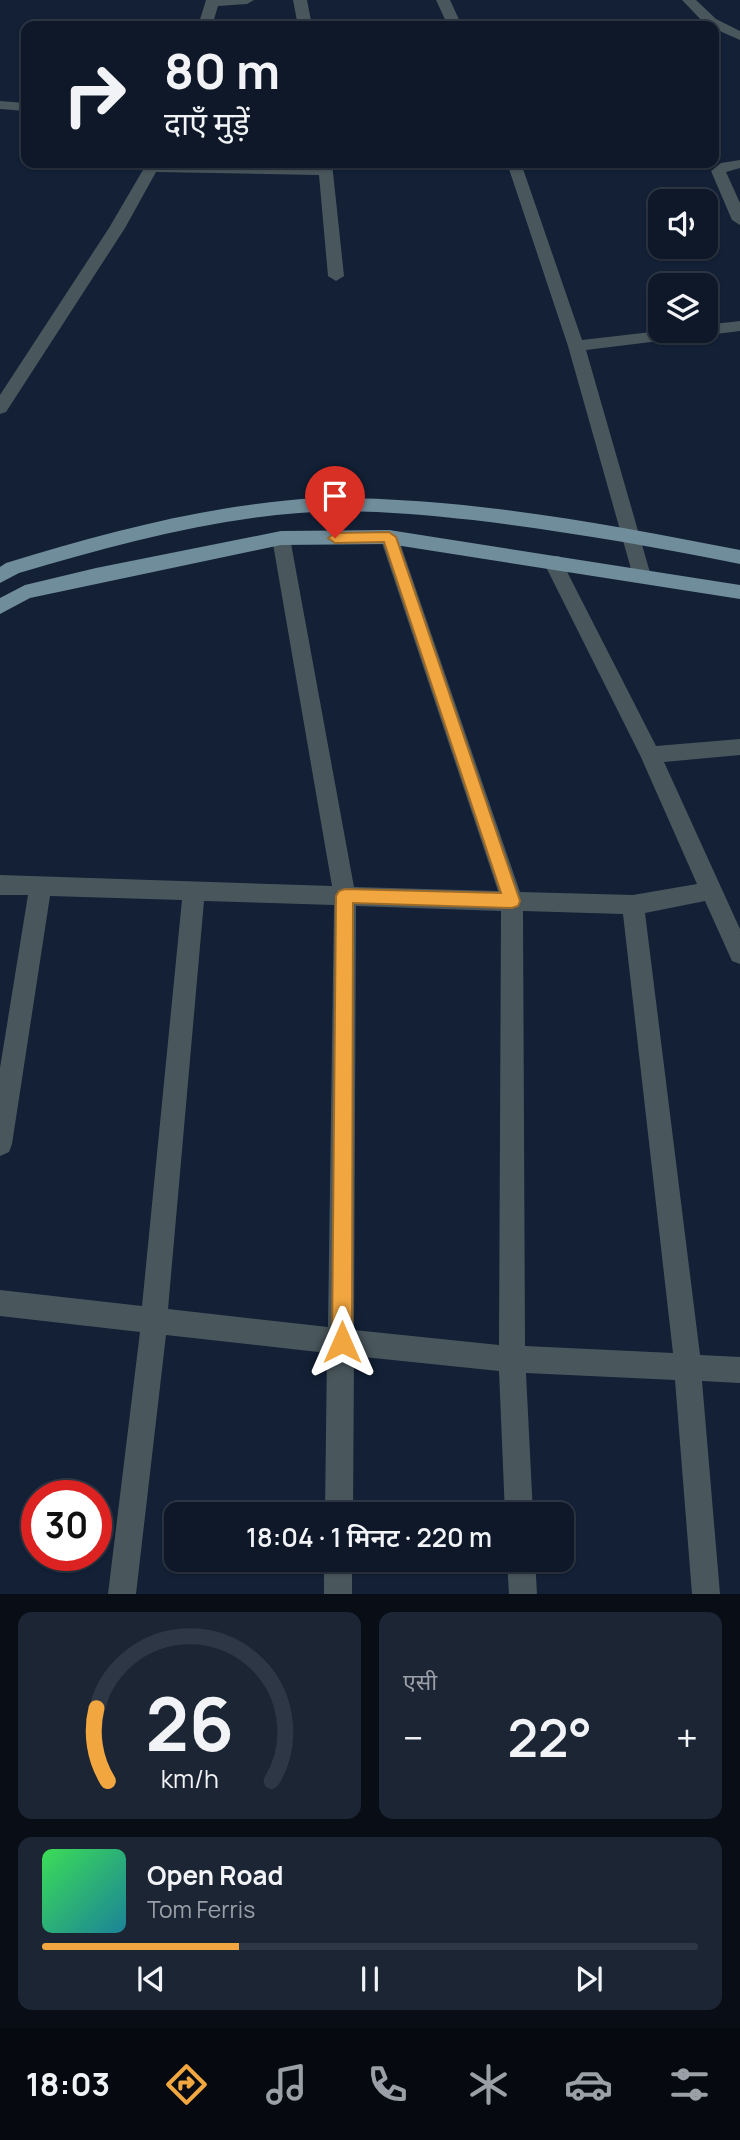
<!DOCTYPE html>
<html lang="hi">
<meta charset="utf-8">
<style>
:root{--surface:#0e1828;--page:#1c2534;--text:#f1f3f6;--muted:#9ba0a8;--line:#2e3745;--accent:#f1a640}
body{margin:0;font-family:Manrope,"Noto Sans Devanagari",sans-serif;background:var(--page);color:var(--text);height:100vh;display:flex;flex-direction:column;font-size:26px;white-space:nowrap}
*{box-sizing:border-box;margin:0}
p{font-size:23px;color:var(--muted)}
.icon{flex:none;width:38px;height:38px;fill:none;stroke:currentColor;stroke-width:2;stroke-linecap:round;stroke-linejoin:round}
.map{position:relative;height:1594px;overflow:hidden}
.sheet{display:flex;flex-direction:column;gap:18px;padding:18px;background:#080d16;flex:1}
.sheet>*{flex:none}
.top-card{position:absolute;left:21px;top:21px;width:698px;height:147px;border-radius:14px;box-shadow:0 2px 5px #0004,0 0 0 2px var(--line);background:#0e1828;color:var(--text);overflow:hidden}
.tools{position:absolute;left:648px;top:189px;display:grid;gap:14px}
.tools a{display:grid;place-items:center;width:70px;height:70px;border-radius:14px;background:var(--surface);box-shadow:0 2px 5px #0004,0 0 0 2px var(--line);font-size:35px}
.speed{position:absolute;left:21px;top:1480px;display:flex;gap:14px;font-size:35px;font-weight:700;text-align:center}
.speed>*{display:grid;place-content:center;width:91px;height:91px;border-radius:50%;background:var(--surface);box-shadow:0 2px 5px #0004,0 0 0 2px var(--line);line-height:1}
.speed .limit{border:10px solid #d22;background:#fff;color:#111}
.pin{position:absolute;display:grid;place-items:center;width:60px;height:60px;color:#fff;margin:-72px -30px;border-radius:50% 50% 50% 0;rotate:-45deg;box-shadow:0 0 7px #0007}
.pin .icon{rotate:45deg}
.me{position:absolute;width:77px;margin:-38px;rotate:0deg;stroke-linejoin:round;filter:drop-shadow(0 0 5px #0008)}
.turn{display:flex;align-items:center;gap:24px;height:147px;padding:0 28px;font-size:32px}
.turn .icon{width:91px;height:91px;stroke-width:2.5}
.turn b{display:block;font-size:49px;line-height:60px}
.big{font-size:52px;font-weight:600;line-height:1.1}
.sheet .card{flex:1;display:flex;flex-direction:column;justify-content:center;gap:10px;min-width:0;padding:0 24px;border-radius:14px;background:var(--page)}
.sheet .dial{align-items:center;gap:0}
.dial svg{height:182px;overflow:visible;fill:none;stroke:var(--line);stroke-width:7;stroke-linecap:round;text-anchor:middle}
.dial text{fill:var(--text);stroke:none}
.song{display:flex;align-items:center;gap:21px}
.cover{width:84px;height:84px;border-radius:10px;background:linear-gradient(135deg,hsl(130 70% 55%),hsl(190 70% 35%))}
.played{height:7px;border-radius:4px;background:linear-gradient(90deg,var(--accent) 30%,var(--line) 30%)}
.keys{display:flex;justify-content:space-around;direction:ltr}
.heat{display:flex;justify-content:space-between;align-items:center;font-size:38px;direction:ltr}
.sheet .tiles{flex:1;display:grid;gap:18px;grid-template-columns:1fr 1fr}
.card:last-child{grid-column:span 2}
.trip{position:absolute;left:164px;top:1502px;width:410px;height:70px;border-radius:14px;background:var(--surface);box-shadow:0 2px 5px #0004,0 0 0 2px var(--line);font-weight:600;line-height:70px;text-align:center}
.menu{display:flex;height:112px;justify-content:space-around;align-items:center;background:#060a10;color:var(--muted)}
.menu .icon{width:49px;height:49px}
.menu .active{color:var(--accent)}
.menu b{font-size:32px;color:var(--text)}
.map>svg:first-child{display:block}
</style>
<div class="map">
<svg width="740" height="1594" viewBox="0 0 740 1594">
<rect width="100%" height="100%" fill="#132036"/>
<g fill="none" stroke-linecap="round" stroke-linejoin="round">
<path fill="#49575d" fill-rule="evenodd" d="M206,0H254L247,4L218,6L212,26H198Z
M293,0H307L312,26H298Z
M436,0H450L462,26H448Z
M682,0H696L716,19L740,31V40L706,25Z
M0,101L26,103V111L0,109Z
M740,160V168L726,172L740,203V225L732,220L711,171L721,163Z
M147,163L318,166V163H332L344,276L336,281L328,276L319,175L156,172L125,228L6,412L0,414V395L109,228Z
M507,163H521L582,340L660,331H705V325L740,321V331L586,350L651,576L649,581H635L633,576L568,346Z
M389,530L396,532L398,537L520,892L633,895L697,884L640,755L543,561L545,556H559L656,746L740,739V755L664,762L740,929V964L732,961L705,901L645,913L700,1355L740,1357V1383L702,1381L720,1594H692L675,1380L526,1373L533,1514H505L499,1371L354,1356L353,1514H325L327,1353L166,1335L136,1594H108L140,1332L0,1316V1290L142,1306L182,900L50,896L12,1144L9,1152L0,1156V1068L28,895H0V875L332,886L272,538L274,533H288L290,538L354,887L498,891L380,537L382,532ZM204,901L334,905L328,1327L168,1309ZM356,906L501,911L499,1345L354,1330ZM523,911L623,914L673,1353L525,1346Z
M324,1559H352V1594H324Z
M507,1559H535L537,1594H509Z"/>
<path fill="#708d9b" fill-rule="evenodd" d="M318,498C459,496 602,523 740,550V564C652,546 563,531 473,520C416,514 357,508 299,513C204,520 110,546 19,573L0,583V567L6,563C107,532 212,504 318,498Z
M389,530L740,585V599L389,544L281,545L30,598L0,614V598L25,585L96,568L281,531Z"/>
</g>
<path fill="#f1a640" stroke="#9d6c2a" stroke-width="2" d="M389,532L396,537L520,901L518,906L512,908L353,903L352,1342L349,1349L342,1352L335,1349L332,1342L336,896L339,891L345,889L501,893L384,542L335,543L328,538L335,533Z"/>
</svg>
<div class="tools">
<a><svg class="icon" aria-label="sound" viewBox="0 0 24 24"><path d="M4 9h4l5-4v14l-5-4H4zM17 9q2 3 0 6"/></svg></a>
<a><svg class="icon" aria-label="layers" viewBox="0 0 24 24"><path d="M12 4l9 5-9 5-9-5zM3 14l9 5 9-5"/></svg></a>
</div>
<div class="speed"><div class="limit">30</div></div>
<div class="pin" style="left:335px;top:538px;background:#d93025"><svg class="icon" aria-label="arrive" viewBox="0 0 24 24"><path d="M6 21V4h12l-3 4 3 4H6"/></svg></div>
<svg class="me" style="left:342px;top:1342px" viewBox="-20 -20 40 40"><path d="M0-17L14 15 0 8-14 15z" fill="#f1a640" stroke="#fff" stroke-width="4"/></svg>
<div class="trip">18:04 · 1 मिनट · 220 m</div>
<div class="top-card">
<div class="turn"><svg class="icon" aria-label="right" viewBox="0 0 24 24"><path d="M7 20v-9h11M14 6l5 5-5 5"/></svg><div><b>80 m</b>दाएँ मुड़ें</div></div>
</div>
</div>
<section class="sheet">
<div class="tiles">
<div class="card dial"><svg viewBox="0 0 100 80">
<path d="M14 69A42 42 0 1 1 86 69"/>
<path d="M14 69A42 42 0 0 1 9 37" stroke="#f1a640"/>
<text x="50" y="56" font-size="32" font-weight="700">26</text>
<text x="50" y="72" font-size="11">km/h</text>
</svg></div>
<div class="card"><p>एसी</p>
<div class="heat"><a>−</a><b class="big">22°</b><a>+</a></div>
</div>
<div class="card">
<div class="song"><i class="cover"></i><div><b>Open Road</b><p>Tom Ferris</p></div></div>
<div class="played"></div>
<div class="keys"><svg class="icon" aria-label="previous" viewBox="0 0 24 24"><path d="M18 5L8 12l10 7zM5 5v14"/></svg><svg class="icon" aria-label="pause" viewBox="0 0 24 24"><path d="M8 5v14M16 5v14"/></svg><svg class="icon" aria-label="next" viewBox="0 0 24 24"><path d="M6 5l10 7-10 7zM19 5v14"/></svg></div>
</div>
</div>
</section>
<nav class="menu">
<b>18:03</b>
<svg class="icon active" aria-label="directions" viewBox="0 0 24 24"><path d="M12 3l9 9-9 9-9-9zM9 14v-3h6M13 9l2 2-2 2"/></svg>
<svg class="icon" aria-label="music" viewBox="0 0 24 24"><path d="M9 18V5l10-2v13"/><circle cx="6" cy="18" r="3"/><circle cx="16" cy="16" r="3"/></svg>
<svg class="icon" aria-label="phone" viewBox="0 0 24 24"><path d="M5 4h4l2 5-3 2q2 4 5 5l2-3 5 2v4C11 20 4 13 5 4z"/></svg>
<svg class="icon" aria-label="climate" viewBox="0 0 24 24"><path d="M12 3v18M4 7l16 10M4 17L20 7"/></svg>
<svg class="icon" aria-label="car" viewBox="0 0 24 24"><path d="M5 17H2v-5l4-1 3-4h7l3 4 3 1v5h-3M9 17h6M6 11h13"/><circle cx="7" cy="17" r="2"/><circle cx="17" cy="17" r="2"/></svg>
<svg class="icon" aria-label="filters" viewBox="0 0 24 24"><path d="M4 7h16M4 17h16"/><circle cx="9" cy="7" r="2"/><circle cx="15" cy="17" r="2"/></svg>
</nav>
